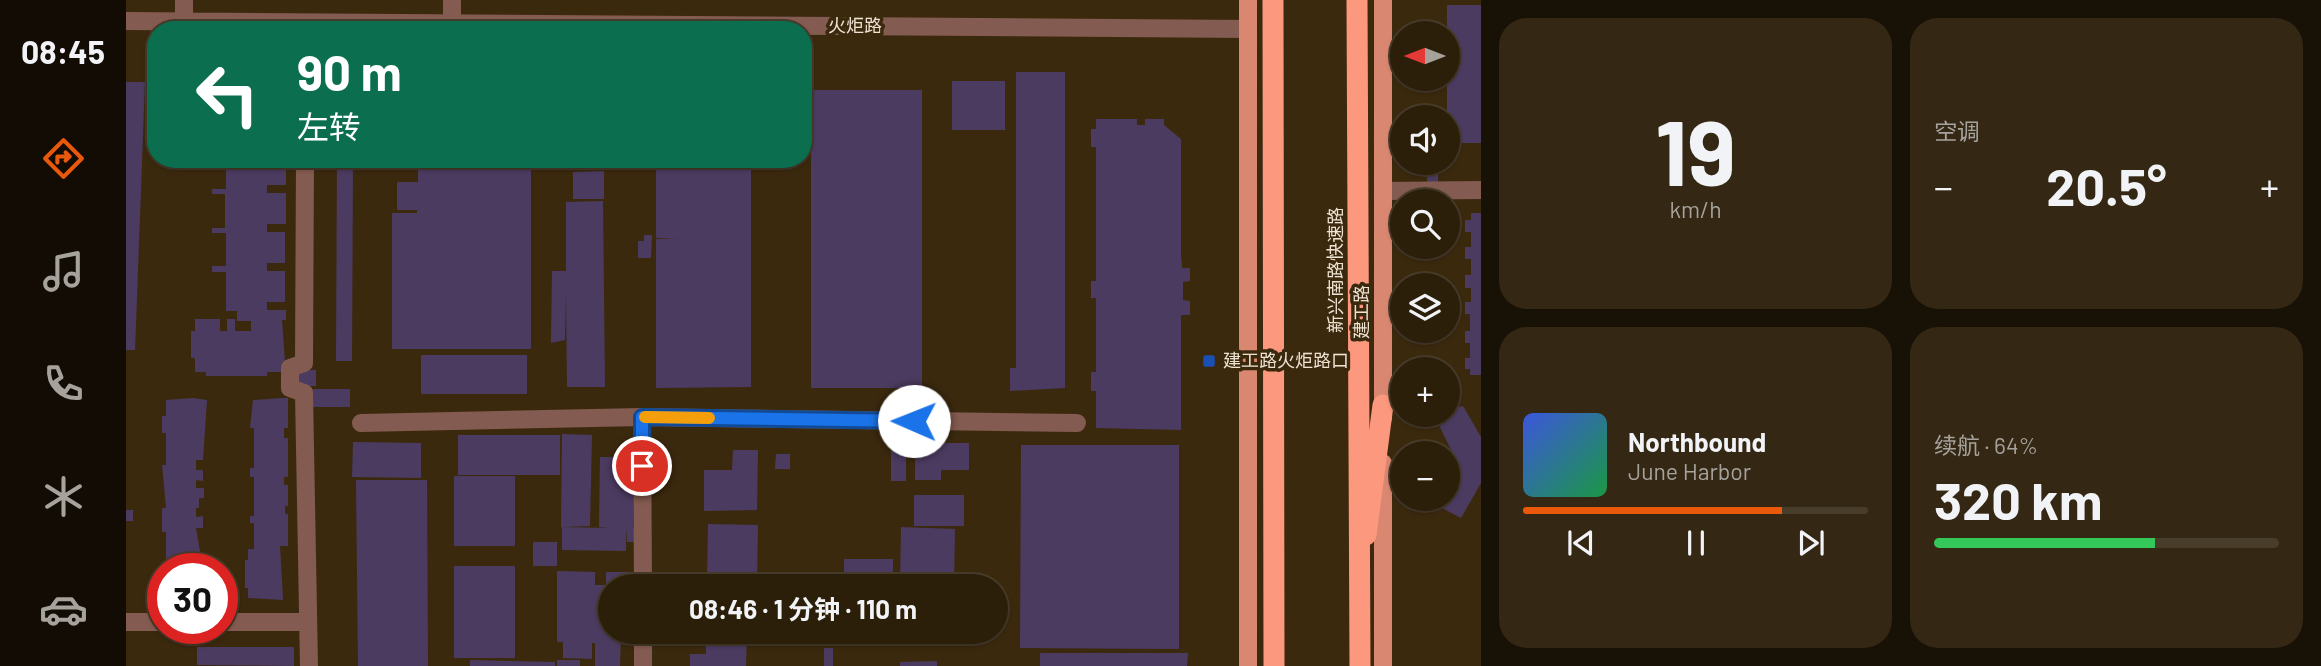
<!DOCTYPE html>
<html lang="zh">
<meta charset="utf-8">
<style>
:root{--surface:#2c1f0a;--page:#342713;--text:#f1f3f6;--muted:#a6a29c;--line:#483d2b;--accent:#ea580c}
body{margin:0;font-family:Barlow,"Noto Sans SC",sans-serif;background:var(--page);color:var(--text);height:100vh;display:flex;flex-direction:column;font-size:26px;white-space:nowrap}
*{box-sizing:border-box;margin:0}
p{font-size:23px;color:var(--muted)}
.icon{flex:none;width:38px;height:38px;fill:none;stroke:currentColor;stroke-width:2;stroke-linecap:round;stroke-linejoin:round}
.map{position:relative;flex:1;overflow:hidden}
.panel{display:flex;flex-direction:column;gap:18px;padding:18px;background:#181106;width:840px}
.panel>*{flex:none}
.top-card{position:absolute;left:21px;top:21px;width:665px;height:147px;border-radius:28px;box-shadow:0 2px 5px #0004,0 0 0 2px var(--line);background:#0b6e4f;color:#fff;overflow:hidden}
.needle{width:46px;rotate:270deg}
.buttons{position:absolute;left:1264px;top:21px;display:grid;gap:14px}
.buttons a{display:grid;place-items:center;width:70px;height:70px;border-radius:50%;background:var(--surface);box-shadow:0 2px 5px #0004,0 0 0 2px var(--line);font-size:35px}
.speed{position:absolute;left:21px;top:553px;display:flex;gap:14px;font-size:35px;font-weight:700;text-align:center}
.speed>*{display:grid;place-content:center;width:91px;height:91px;border-radius:50%;background:var(--surface);box-shadow:0 2px 5px #0004,0 0 0 2px var(--line);line-height:1}
.speed .limit{border:10px solid #d22;background:#fff;color:#111}
.pin{position:absolute;display:grid;place-items:center;width:60px;height:60px;color:#fff;margin:-30px;border:4px solid #fff;border-radius:50%;box-shadow:0 2px 7px #0007}
.me{position:absolute;width:77px;margin:-38px;rotate:271deg;stroke-linejoin:round;filter:drop-shadow(0 0 5px #0008)}
.turn{display:flex;align-items:center;gap:24px;height:147px;padding:0 35px;font-size:32px}
.turn .icon{width:91px;height:91px;stroke-width:2.5}
.turn b{display:block;font-size:49px;line-height:60px}
.big{font-size:52px;font-weight:700;line-height:1.1}
.panel .card{flex:1;display:flex;flex-direction:column;justify-content:center;gap:10px;min-width:0;padding:0 24px;border-radius:28px;background:var(--page)}
.panel .dial{align-items:center;gap:0}
.dial b{font-size:91px;line-height:1}
.song{display:flex;align-items:center;gap:21px}
.cover{width:84px;height:84px;border-radius:10px;background:linear-gradient(135deg,hsl(230 70% 55%),hsl(140 70% 35%))}
.played{height:7px;border-radius:4px;background:linear-gradient(90deg,var(--accent) 75%,var(--line) 75%)}
.keys{display:flex;justify-content:space-around;direction:ltr}
.heat{display:flex;justify-content:space-between;align-items:center;font-size:38px;direction:ltr}
.charge{height:10px;border-radius:5px;background:linear-gradient(90deg,#34c759 64%,var(--line) 0)}
.panel .tiles{flex:1;display:grid;gap:18px;grid-template-columns:repeat(2,1fr)}
.trip{position:absolute;left:472px;top:574px;width:410px;height:70px;border-radius:35px;background:var(--surface);box-shadow:0 2px 5px #0004,0 0 0 2px var(--line);font-weight:700;line-height:70px;text-align:center}
main{display:flex;flex:1;min-height:0}
.menu{display:flex;flex-direction:column;width:126px;justify-content:space-around;align-items:center;background:#120c04;color:var(--muted)}
.menu .icon{width:49px;height:49px}
.menu .current{color:var(--accent)}
.menu b{font-size:32px;color:var(--text)}
.map>svg:first-child{display:block}
</style>
<main>
<nav class="menu">
<b>08:45</b>
<svg class="icon current" aria-label="directions" viewBox="0 0 24 24"><path d="M12 3l9 9-9 9-9-9zM9 14v-3h6M13 9l2 2-2 2"/></svg>
<svg class="icon" aria-label="music" viewBox="0 0 24 24"><path d="M9 18V5l10-2v13"/><circle cx="6" cy="18" r="3"/><circle cx="16" cy="16" r="3"/></svg>
<svg class="icon" aria-label="phone" viewBox="0 0 24 24"><path d="M5 4h4l2 5-3 2q2 4 5 5l2-3 5 2v4C11 20 4 13 5 4z"/></svg>
<svg class="icon" aria-label="climate" viewBox="0 0 24 24"><path d="M12 3v18M4 7l16 10M4 17L20 7"/></svg>
<svg class="icon" aria-label="car" viewBox="0 0 24 24"><path d="M5 17H2v-5l4-1 3-4h7l3 4 3 1v5h-3M9 17h6M6 11h13"/><circle cx="7" cy="17" r="2"/><circle cx="17" cy="17" r="2"/></svg>
</nav>
<div class="map">
<svg width="1355" height="666" viewBox="0 0 1355 666">
<rect width="100%" height="100%" fill="#3b290e"/>
<path fill="#4c3b61" d="M1321,5H1355V143H1321Z
M890,72H939V388L884,391V368H890Z
M677,77H682V102H677Z
M826,81H879V130H826Z
M0,82H19L9,350H0Z
M685,90H796V388H685Z
M970,119H1011V125H1019V119H1038V125L1055,139V255L1056,268H1064V281L1057,282V300L1064,301V315H1055V430L970,428V391H965V372H970V298H965V281H970V147H965V129H970Z
M100,159H160V185H141V193H160V224H141V232H159V263H141V271H159V302H141V310H160V320H156L159,362H156V372H141V376H80V372H69V358H65V331H69V319H94V331H101V319H109V331H125V321H111V311H100V272H86V266H100V233H86V228H99V194H86V189H100Z
M211,159H227L226,361H210Z
M292,159H405V349H266V213H291V210H271V182H292Z
M530,159H625V387L530,388V239H552L530,238Z
M1301,163H1312V182H1301Z
M478,171V199H447V172Z
M477,201L479,387H441L440,293L439,340L425,343L426,271H440V202Z
M1345,213H1355V375H1344V369H1339V358H1344V343H1339V331H1344V314H1339V302H1345V288H1339V275H1345V259H1339V247H1345V232H1339V220H1345Z
M518,235H526L525,258H512V241H518Z
M295,355H401V394H295Z
M168,370H190V386H168Z
M181,389H224V407H181Z
M67,398L81,400L77,460H70V470H77V481L70,480V488H78V498H73V508H70V517L77,516V528H70L77,569H36V565H40V532H36V508H40L36,465H40V433H36V416H40V400Z
M157,398H162V428H158V438H162V477H158V485H162V506H159V514H162V546H154L157,600L122,598V588H119V560H122V549H128V523H124V516H128V477H124V468H128V428H124L127,400Z
M1337,406L1355,437V483L1335,518L1316,508L1313,499H1321V483L1329,458L1309,417L1321,415V410Z
M765,429H780V481H765Z
M436,434L466,435L464,526L435,527Z
M332,435H434V475H332Z
M227,442L295,443V478L226,477Z
M789,443H843V470H815V480H789Z
M895,445H1053V649L894,648Z
M607,450H632L631,510L578,511V470H606Z
M650,454H664V469H649Z
M474,457H508L507,528H512V542H501L500,527V551L436,550V527L483,528L473,527Z
M328,476H389V546H328Z
M230,480H301L302,666H232Z
M788,495H838V526H788Z
M0,510H7V521H0Z
M582,524L632,525L631,582H621V586H581V582H597L581,581Z
M775,527L829,529L828,586H774Z
M407,542H431V566H407Z
M718,559H767V586H718Z
M328,566H389V658H328Z
M431,571L469,572V585H485V632H495L494,666H469V643H466V659L437,658V642H431Z
M480,572H508V584H480Z
M580,632H621L620,666H564V654H580Z
M719,632H768V642H719Z
M71,647H168V666L71,665Z
M698,648H707V666H698Z
M914,653H1062L1061,666H914Z
M344,660L429,662V666H344Z
M431,660H454V666H431Z
M811,661V666H774V662Z"/>
<g fill="none" stroke-linecap="round" stroke-linejoin="round">
<path stroke="#845b50" stroke-width="18" d="M58,0V21
M326,0V23
M0,21L1122,29
M179,159L178,363L164,368V388L178,393L183,666
M1257,191L1355,190
M516,417L517,586
M235,423L516,417L951,423
M0,622H37
M96,622H182
M517,632V666"/>
<path stroke="#da8771" stroke-width="18" d="M1257,418V0
M1257,463V666
M1122,666V0"/>
<path stroke="#fc987e" stroke-width="21" d="M1147,0L1148,666
M1240,535L1257,405"/>
<path stroke="#fc987e" stroke-width="21" d="M1231,0L1234,666"/>
</g>
<g fill="none" stroke-linecap="round" stroke-linejoin="round">
<defs>
<path id="route" d="M516,466V417L788,421"/>
</defs>
<use href="#route" stroke="#114b97" stroke-width="18"/>
<use href="#route" stroke="#1a73e8" stroke-width="12"/>
<path stroke="#f59e0b" stroke-width="12" d="M519,417L583,418"/>
</g>
<rect fill="#1a4fb4" stroke="#3b290e" stroke-width="2.5" x="1076" y="354" width="14" height="14" rx="3.5"/>
<g text-anchor="middle" stroke-width="7" stroke-linejoin="round" paint-order="stroke">
<g font-size="18" fill="#eee2d3" stroke="#3b290e">
<text x="729" y="32">火炬路</text>
<text transform="translate(1210 270) rotate(-90)" y="6">新兴南路快速路</text>
<text transform="translate(1236 312) rotate(-90)" y="6">建工路</text>
</g>
<g font-size="18" fill="#eee2d3" stroke="#3b290e" text-anchor="start">
<text x="1097" y="367">建工路火炬路口</text>
</g>
</g>
</svg>
<div class="buttons">
<a><svg class="needle" viewBox="-14 -14 28 28"><path d="M0-13l5 13h-10z" fill="#e53935"/><path d="M0 13l5-13h-10z" fill="#a6a29c"/></svg></a>
<a><svg class="icon" aria-label="sound" viewBox="0 0 24 24"><path d="M4 9h4l5-4v14l-5-4H4zM17 9q2 3 0 6"/></svg></a>
<a><svg class="icon" aria-label="search" viewBox="0 0 24 24"><circle cx="10" cy="10" r="6"/><path d="M15 15l6 6"/></svg></a>
<a><svg class="icon" aria-label="layers" viewBox="0 0 24 24"><path d="M12 4l9 5-9 5-9-5zM3 14l9 5 9-5"/></svg></a>
<a>+</a>
<a>−</a>
</div>
<div class="speed"><div class="limit">30</div></div>
<div class="pin" style="left:516px;top:466px;background:#d93025"><svg class="icon" aria-label="arrive" viewBox="0 0 24 24"><path d="M6 21V4h12l-3 4 3 4H6"/></svg></div>
<svg class="me" style="left:788px;top:421px" viewBox="-20 -20 40 40"><circle r="19" fill="#fff"/><path d="M0-13L10 11 0 6-10 11z" fill="#1a73e8"/></svg>
<div class="trip">08:46 · 1 分钟 · 110 m</div>
<div class="top-card">
<div class="turn"><svg class="icon" aria-label="left" viewBox="0 0 24 24"><path d="M17 20v-9H6M10 6l-5 5 5 5"/></svg><div><b>90 m</b>左转</div></div>
</div>
</div>
<section class="panel">
<div class="tiles">
<div class="card dial"><b>19</b><p>km/h</p></div>
<div class="card"><p>空调</p>
<div class="heat"><a>−</a><b class="big">20.5°</b><a>+</a></div>
</div>
<div class="card">
<div class="song"><i class="cover"></i><div><b>Northbound</b><p>June Harbor</p></div></div>
<div class="played"></div>
<div class="keys"><svg class="icon" aria-label="previous" viewBox="0 0 24 24"><path d="M18 5L8 12l10 7zM5 5v14"/></svg><svg class="icon" aria-label="pause" viewBox="0 0 24 24"><path d="M8 5v14M16 5v14"/></svg><svg class="icon" aria-label="next" viewBox="0 0 24 24"><path d="M6 5l10 7-10 7zM19 5v14"/></svg></div>
</div>
<div class="card"><p>续航 · 64%</p><b class="big">320 km</b><div class="charge"></div></div>
</div>
</section>
</main>
